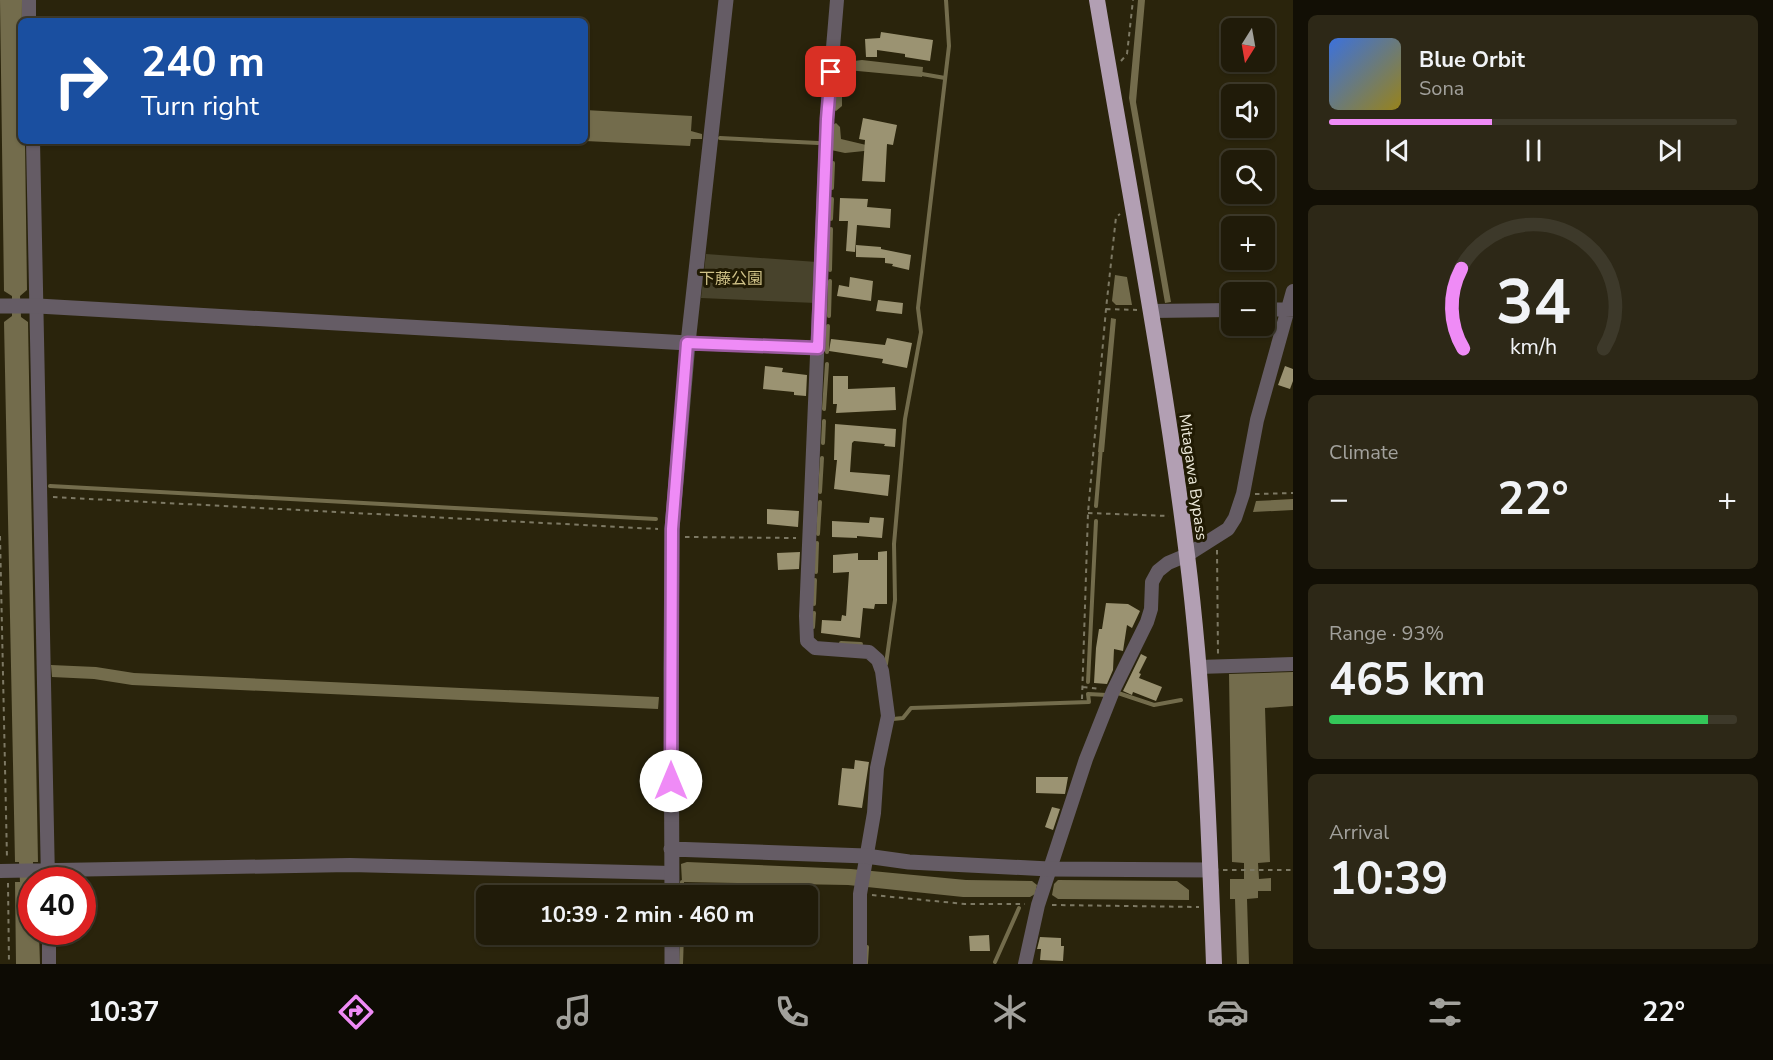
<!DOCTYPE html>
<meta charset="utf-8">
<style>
:root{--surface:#201b09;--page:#2d2817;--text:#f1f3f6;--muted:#a2a19c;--line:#3d392a;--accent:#ef8bf6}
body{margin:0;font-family:"Nunito Sans","Noto Sans JP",sans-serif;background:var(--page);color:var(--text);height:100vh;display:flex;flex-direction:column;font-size:22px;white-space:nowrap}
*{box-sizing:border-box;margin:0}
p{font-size:20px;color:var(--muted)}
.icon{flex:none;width:33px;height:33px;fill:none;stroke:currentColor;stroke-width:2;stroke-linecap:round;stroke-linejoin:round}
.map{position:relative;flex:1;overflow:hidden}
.sheet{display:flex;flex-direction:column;gap:15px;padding:15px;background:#120f05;width:480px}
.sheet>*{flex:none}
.banner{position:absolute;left:18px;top:18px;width:570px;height:126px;border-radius:9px;box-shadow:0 2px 4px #0004,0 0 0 2px var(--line);background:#1a4fa0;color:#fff;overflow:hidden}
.needle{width:39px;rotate:191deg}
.controls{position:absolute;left:1221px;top:18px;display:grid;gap:12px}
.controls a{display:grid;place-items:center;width:54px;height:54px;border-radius:9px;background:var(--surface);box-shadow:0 2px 4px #0004,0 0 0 2px var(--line);font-size:30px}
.speed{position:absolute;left:18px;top:867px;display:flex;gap:12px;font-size:30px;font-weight:700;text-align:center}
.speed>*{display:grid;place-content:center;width:78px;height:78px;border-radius:50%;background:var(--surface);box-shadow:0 2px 4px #0004,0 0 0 2px var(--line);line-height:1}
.speed .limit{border:9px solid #d22;background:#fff;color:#111}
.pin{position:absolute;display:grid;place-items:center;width:51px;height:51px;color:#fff;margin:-26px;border-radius:12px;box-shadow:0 3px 9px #0006}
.me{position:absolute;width:66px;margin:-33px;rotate:0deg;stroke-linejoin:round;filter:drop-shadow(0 0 4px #0008)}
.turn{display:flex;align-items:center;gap:21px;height:126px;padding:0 24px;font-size:27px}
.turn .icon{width:78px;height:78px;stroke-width:2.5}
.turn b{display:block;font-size:42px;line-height:51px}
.big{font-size:45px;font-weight:700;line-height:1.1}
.sheet .tile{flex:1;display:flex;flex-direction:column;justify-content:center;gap:9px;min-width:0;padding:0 21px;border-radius:9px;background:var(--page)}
.sheet .dial{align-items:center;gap:0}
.dial svg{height:156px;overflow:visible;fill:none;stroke:var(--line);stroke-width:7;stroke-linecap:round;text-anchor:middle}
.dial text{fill:var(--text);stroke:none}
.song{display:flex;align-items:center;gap:18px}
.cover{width:72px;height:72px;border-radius:9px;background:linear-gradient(135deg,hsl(220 70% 55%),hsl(50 70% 35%))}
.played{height:6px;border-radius:3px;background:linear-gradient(90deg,var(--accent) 40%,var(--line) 40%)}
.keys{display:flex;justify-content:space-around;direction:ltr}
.heat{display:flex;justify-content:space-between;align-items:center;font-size:33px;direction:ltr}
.charge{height:9px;border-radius:4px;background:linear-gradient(90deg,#34c759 93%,var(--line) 0)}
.trip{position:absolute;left:476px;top:885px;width:342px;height:60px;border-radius:9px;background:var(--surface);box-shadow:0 2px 4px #0004,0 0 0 2px var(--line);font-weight:700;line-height:60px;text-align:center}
.tab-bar{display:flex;height:96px;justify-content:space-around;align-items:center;background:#0d0b04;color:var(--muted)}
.tab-bar .icon{width:42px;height:42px}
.tab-bar .selected{color:var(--accent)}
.tab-bar b{font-size:27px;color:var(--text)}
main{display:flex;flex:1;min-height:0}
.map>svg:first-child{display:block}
</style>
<main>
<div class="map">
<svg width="1293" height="964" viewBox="0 0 1293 964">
<rect width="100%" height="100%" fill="#2a240c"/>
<path fill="#48432c" d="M706,254L817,262L816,303L701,298Z"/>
<path fill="#736c4c" d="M0,0H22L21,141H25L27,290L20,296L21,317L28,322L38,862H33L32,932H39L40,964H16L15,882H20L19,862H15L4,322L12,316V296L4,291Z
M1138,0H1145L1136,102L1171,302L1165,303L1129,98Z
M838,45L839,59L846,62L862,60L923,67L922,77L847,70L842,77V106L836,111L832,109Z
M585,110L692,116L691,131L702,134V139H691L690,146L585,141Z
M836,123L840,127L841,139L883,149L845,153L831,150L833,125Z
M1115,275L1127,277L1132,305H1116L1112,301Z
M1111,318L1116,319L1104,452H1098Z
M1293,499V510L1253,512L1256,501Z
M51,665L96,667L134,673L659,697L658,709L132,685L94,679L52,677Z
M1293,672V706L1265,708L1270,862L1258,863L1259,879L1271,878V891H1258V898L1247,899L1249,964H1237L1235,899H1230V879H1244V863L1232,862L1229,674Z
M687,862L851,869L966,880L1032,881L1037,885L1035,894L1030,897H963L848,885L682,882L681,864Z
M1058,880L1177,881L1189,890V900L1058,899L1052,895L1054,884Z"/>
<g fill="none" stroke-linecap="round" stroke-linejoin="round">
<path stroke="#736c4c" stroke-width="4" d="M922,74L945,78
M720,138L818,143
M832,188L833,163
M831,219L832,199
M830,270L831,229
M829,316L830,281
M827,352L828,326
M824,409L827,364
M823,443L824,421
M50,486L656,519
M820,492L822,458
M1096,506L1101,447
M818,534L820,502
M816,572L817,543
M814,604L815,580
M813,627L814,613
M841,643L861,644
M886,664L895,600L894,544L905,419L921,332L918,308L949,46L946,0
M1088,682L1096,521
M1118,693L1154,705L1181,700
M893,719L903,718L911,708L1089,702L1088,694L1107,695
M682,896V882
M995,962L1019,908
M866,963L867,947
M681,964L682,934"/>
</g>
<path fill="#9b9372" d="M881,32L933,40L930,61L905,57V54L877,50V57H866L865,39L880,38Z
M863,118L897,125L893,145L887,144L885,182L862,181L865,140L859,139Z
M840,198L868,199L867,207L891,209L890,228L857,225L855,252L846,251L848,221H839Z
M856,245L881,247V249L911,255L909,270L892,266L893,264L885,263V258L856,257Z
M850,277L873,281L871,301L837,296L839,285L849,287Z
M878,300L903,303L902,314L876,311Z
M887,338L912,343L907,368L882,363L883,359L829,351L831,339L885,345Z
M765,366L783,368L782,372L807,375L806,396L794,395V392L763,389Z
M1285,366L1293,369V381L1290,389L1278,385Z
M833,376H848V389L895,387L896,410L836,413L837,404H833Z
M835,424L896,429L895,447L884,446L885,444L854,441L852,443L850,472L890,475L888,496L834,489L837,460H834Z
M767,509L799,511L798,527L767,524Z
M870,517L884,518L882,538L857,536V538L832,537V521L869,523Z
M887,551V604H875L874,609L863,608L860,638L821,633L822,620L841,621L842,615L846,616L849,572L833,573V555L858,553V560H878V552Z
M800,552L799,569L778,570L777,553Z
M1106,603L1128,604L1140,611L1132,628L1127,625L1123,651L1114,649L1113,670L1107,684L1094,683L1096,648L1099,629H1102Z
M1141,654L1147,657L1139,673L1141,674L1139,678L1162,687L1156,701L1133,692L1132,695L1123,691Z
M855,760L869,762L862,808L838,805L842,768L854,769Z
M1036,777H1068L1065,794L1036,793Z
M1052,807L1060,809L1053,830L1045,827Z
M989,935L990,951H970L969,936Z
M1040,937L1061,938V946H1064L1063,961L1040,960L1041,949H1037Z"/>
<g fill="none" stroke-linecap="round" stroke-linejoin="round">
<path stroke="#7d7964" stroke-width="2" stroke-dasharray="4.5 4.5" stroke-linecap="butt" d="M1121,61L1127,54L1133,0
M1106,309L1137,310
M1255,494L1293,493
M53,497L658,529
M1088,513L1169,516
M0,536L7,859
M685,537L796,538
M1217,550L1218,655
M1083,687L1101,689
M1082,699L1088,513L1106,309L1116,217L1120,214
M1223,870H1293
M8,883L9,964
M872,895L965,904H1025
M1052,905L1199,907"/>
<path stroke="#655c65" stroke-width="14" d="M29,0V21
M837,0L827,119L806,616L807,641L815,648L869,652L878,660L882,671L888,716L877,768L874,813L860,894V964
M33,141L48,880
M1264,310L1293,309
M1151,311L1232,310
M688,343L818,348
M1198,667L1293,664
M0,871L350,865L672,873
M49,932V964
M1025,964L1038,905L1086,759L1113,691L1147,622L1151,609L1152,582L1158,571L1168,563L1187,555L1228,529L1235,518L1243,494L1257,420L1293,291"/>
<path stroke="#655c65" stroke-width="15" d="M0,306H38L688,343
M671,849L866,856L909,862L1049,869L1211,870
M672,896L671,668L672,529L688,343L726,0
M672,934V964"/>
<path stroke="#b29fb3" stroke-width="16" d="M1097,0C1128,185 1164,369 1187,555C1204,690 1209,827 1214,964"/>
</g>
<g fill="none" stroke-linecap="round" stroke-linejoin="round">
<defs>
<path id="route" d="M671,781L672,529L687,343L818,348L827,119L831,72"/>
</defs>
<use href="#route" stroke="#9b5aa0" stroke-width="15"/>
<use href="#route" stroke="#ef8bf6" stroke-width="10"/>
</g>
<g text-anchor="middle" stroke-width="6" stroke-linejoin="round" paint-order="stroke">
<g font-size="16" fill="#cfc187" stroke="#201a03">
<text x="731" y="284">下藤公園</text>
</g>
<g font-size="16" fill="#edeadb" stroke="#201a03">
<text transform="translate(1194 477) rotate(82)" y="6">Mitagawa Bypass</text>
</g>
</g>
</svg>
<div class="controls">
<a><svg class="needle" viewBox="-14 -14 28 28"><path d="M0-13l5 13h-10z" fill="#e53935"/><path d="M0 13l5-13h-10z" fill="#a2a19c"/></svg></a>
<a><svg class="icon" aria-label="sound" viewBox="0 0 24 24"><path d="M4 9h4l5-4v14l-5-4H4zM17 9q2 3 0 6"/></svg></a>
<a><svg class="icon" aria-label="search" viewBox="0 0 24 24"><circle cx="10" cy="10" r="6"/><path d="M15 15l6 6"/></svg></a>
<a>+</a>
<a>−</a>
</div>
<div class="speed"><div class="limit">40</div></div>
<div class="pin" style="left:831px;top:72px;background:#d93025"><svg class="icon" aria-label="arrive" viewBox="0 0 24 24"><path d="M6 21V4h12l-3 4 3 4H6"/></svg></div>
<svg class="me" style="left:671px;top:781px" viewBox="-20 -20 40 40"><circle r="19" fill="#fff"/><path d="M0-13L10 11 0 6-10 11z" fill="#ef8bf6"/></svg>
<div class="trip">10:39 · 2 min · 460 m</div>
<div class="banner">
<div class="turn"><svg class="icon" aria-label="right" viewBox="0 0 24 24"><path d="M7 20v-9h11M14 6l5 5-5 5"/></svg><div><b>240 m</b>Turn right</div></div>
</div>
</div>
<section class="sheet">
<div class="tile">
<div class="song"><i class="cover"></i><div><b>Blue Orbit</b><p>Sona</p></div></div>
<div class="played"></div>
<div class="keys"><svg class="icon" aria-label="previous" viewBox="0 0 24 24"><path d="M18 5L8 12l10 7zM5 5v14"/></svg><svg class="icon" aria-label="pause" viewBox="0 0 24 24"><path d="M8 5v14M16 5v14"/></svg><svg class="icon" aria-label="next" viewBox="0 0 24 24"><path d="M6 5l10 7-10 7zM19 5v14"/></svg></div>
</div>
<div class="tile dial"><svg viewBox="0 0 100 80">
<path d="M14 69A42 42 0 1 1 86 69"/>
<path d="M14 69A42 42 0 0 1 13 28" stroke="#ef8bf6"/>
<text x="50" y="56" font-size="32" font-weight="700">34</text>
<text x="50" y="72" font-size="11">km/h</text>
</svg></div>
<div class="tile"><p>Climate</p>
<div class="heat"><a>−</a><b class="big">22°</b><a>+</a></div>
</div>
<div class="tile"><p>Range · 93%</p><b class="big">465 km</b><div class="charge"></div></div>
<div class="tile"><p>Arrival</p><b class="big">10:39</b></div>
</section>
</main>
<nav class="tab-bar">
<b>10:37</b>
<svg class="icon selected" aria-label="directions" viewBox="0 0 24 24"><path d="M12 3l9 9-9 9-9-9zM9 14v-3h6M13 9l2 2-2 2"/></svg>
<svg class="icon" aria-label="music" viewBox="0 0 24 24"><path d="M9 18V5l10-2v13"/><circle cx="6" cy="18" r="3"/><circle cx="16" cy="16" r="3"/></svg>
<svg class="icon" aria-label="phone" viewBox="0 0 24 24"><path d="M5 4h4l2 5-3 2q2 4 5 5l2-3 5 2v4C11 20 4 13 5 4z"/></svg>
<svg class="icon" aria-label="climate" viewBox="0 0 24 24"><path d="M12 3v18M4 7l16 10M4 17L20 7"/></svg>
<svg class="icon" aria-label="car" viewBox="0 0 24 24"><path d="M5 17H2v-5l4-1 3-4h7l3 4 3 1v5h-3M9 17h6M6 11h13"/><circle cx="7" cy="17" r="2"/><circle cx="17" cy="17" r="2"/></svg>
<svg class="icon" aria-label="filters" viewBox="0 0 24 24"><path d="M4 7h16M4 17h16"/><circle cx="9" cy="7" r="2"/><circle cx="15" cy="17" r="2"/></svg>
<b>22°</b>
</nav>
